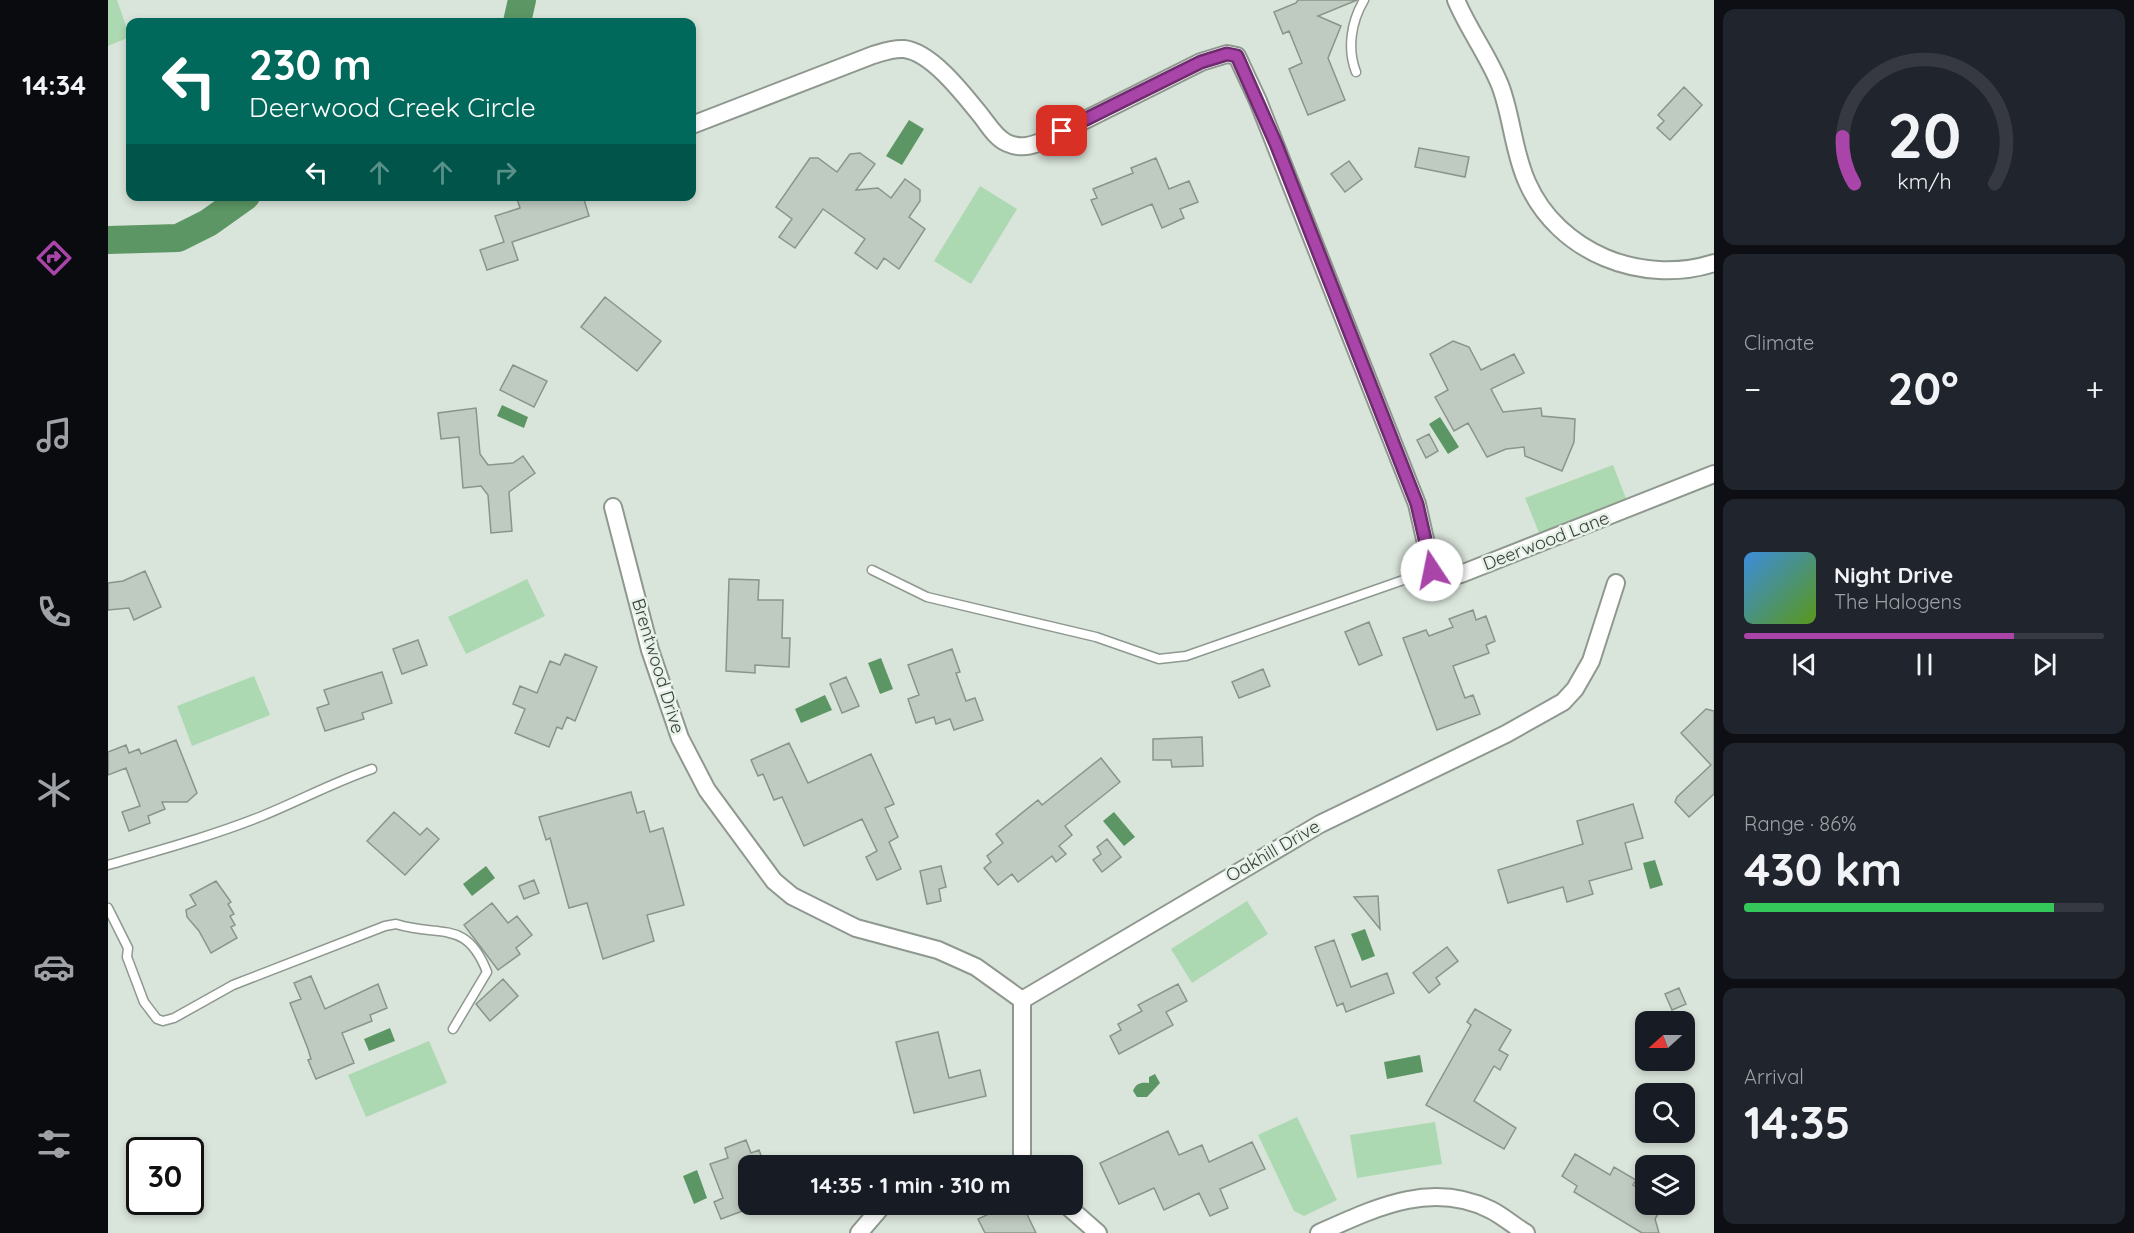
<!DOCTYPE html>
<meta charset="utf-8">
<style>
:root{--surface:#171b24;--page:#20242c;--text:#f1f3f6;--muted:#9ea1a6;--line:#363941;--accent:#a944a9}
body{margin:0;font-family:Quicksand,sans-serif;background:var(--page);color:var(--text);height:100vh;display:flex;flex-direction:column;font-size:22px;white-space:nowrap}
*{box-sizing:border-box;margin:0}
p{font-size:20px;color:var(--muted)}
.icon{flex:none;width:33px;height:33px;fill:none;stroke:currentColor;stroke-width:2;stroke-linecap:round;stroke-linejoin:round}
.map{position:relative;flex:1;overflow:hidden}
.drawer{display:flex;flex-direction:column;gap:9px;padding:9px;background:#0d0f14;width:420px}
.drawer>*{flex:none}
.banner{position:absolute;left:18px;top:18px;width:570px;height:183px;border-radius:12px;box-shadow:0 3px 9px #0003;background:#00695c;color:#fff;overflow:hidden}
.needle{width:39px;rotate:249deg}
.fabs{position:absolute;left:1527px;top:1011px;display:grid;gap:12px}
.fabs a{display:grid;place-items:center;width:60px;height:60px;border-radius:12px;background:var(--surface);box-shadow:0 3px 9px #0003;font-size:30px}
.speed{position:absolute;left:18px;top:1137px;display:flex;gap:12px;font-size:30px;font-weight:700;text-align:center}
.speed>*{display:grid;place-content:center;width:78px;height:78px;border-radius:50%;background:var(--surface);box-shadow:0 3px 9px #0003;line-height:1}
.speed .limit{border:3px solid #111;border-radius:9px;background:#fff;color:#111}
.pin{position:absolute;display:grid;place-items:center;width:51px;height:51px;color:#fff;margin:-26px;border-radius:12px;box-shadow:0 3px 9px #0006}
.me{position:absolute;width:66px;margin:-33px;rotate:349deg;stroke-linejoin:round;filter:drop-shadow(0 0 4px #0008)}
.turn{display:flex;align-items:center;gap:21px;height:126px;padding:0 24px;font-size:27px}
.turn .icon{width:78px;height:78px;stroke-width:2.5}
.turn b{display:block;font-size:42px;line-height:51px}
.lanes{display:flex;align-items:center;height:57px;padding:0 24px;background:#0003;justify-content:center;gap:30px;direction:ltr}
.lanes .off{opacity:.35}
.big{font-size:45px;font-weight:700;line-height:1.1}
.drawer .card{flex:1;display:flex;flex-direction:column;justify-content:center;gap:9px;min-width:0;padding:0 21px;border-radius:12px;background:var(--page)}
.drawer .dial{align-items:center;gap:0}
.dial svg{height:156px;overflow:visible;fill:none;stroke:var(--line);stroke-width:7;stroke-linecap:round;text-anchor:middle}
.dial text{fill:var(--text);stroke:none}
.song{display:flex;align-items:center;gap:18px}
.cover{width:72px;height:72px;border-radius:9px;background:linear-gradient(135deg,hsl(210 70% 55%),hsl(90 70% 35%))}
.played{height:6px;border-radius:3px;background:linear-gradient(90deg,var(--accent) 75%,var(--line) 75%)}
.keys{display:flex;justify-content:space-around;direction:ltr}
.heat{display:flex;justify-content:space-between;align-items:center;font-size:33px;direction:ltr}
.charge{height:9px;border-radius:4px;background:linear-gradient(90deg,#34c759 86%,var(--line) 0)}
.trip{position:absolute;left:630px;top:1155px;width:345px;height:60px;border-radius:12px;background:var(--surface);box-shadow:0 3px 9px #0003;font-weight:700;line-height:60px;text-align:center}
main{display:flex;flex:1;min-height:0}
.dock{display:flex;flex-direction:column;width:108px;justify-content:space-around;align-items:center;background:#090b0e;color:var(--muted)}
.dock .icon{width:42px;height:42px}
.dock .on{color:var(--accent)}
.dock b{font-size:27px;color:var(--text)}
.map>svg:first-child{display:block}
</style>
<main>
<nav class="dock">
<b>14:34</b>
<svg class="icon on" aria-label="directions" viewBox="0 0 24 24"><path d="M12 3l9 9-9 9-9-9zM9 14v-3h6M13 9l2 2-2 2"/></svg>
<svg class="icon" aria-label="music" viewBox="0 0 24 24"><path d="M9 18V5l10-2v13"/><circle cx="6" cy="18" r="3"/><circle cx="16" cy="16" r="3"/></svg>
<svg class="icon" aria-label="phone" viewBox="0 0 24 24"><path d="M5 4h4l2 5-3 2q2 4 5 5l2-3 5 2v4C11 20 4 13 5 4z"/></svg>
<svg class="icon" aria-label="climate" viewBox="0 0 24 24"><path d="M12 3v18M4 7l16 10M4 17L20 7"/></svg>
<svg class="icon" aria-label="car" viewBox="0 0 24 24"><path d="M5 17H2v-5l4-1 3-4h7l3 4 3 1v5h-3M9 17h6M6 11h13"/><circle cx="7" cy="17" r="2"/><circle cx="17" cy="17" r="2"/></svg>
<svg class="icon" aria-label="filters" viewBox="0 0 24 24"><path d="M4 7h16M4 17h16"/><circle cx="9" cy="7" r="2"/><circle cx="15" cy="17" r="2"/></svg>
</nav>
<div class="map">
<svg width="1606" height="1233" viewBox="0 0 1606 1233">
<rect width="100%" height="100%" fill="#d9e4da"/>
<path fill="#add9b2" d="M0,0H9L22,37L0,46Z
M872,186L909,209L863,284L826,261Z
M1505,465L1519,501L1432,535L1417,498Z
M419,579L437,616L358,654L340,617Z
M146,676L162,715L84,746L69,706Z
M1139,901L1160,934L1084,983L1063,949Z
M321,1041L339,1083L258,1117L240,1075Z
M1189,1117L1229,1200L1196,1216L1186,1211L1150,1135Z
M1327,1122L1334,1164L1249,1178L1242,1135Z"/>
<path fill="#5c9664" d="M801,120L816,129L794,165L778,156Z
M394,405L420,417L416,428L389,416Z
M1332,417L1351,447L1340,454L1321,424Z
M773,658L785,689L772,694L760,663Z
M717,695L724,710L693,723L687,709Z
M1006,812L1027,837L1016,846L995,821Z
M1547,860L1555,885L1542,889L1535,863Z
M378,866L387,878L364,896L355,884Z
M1257,929L1267,956L1254,961L1243,934Z
M282,1028L287,1041L261,1051L256,1039Z
M1312,1055L1315,1072L1279,1079L1276,1062Z
M1047,1074L1052,1083L1039,1097H1029L1025,1091C1028,1083 1033,1082 1041,1083V1077Z
M589,1170L599,1198L586,1204L575,1176Z"/>
<g fill="none" stroke-linecap="round" stroke-linejoin="round">
<path stroke="#5c9664" stroke-width="28" d="M409,22L414,0
M0,240L70,238L100,223L138,196"/>
</g>
<path fill="#bfcac0" stroke="#8a948b" stroke-width="1.5" d="M1190,0H1249L1210,16L1233,26L1220,58L1237,100L1200,115L1181,69L1194,63L1181,31L1175,34L1166,12L1188,3Z
M1576,87L1594,105L1562,140L1549,128L1556,121L1550,115Z
M1311,148L1361,157L1357,177L1307,167Z
M752,153L767,164L748,190L770,188L783,198L797,179L812,190V201L801,217L817,229L791,269L776,258L769,269L747,253L757,239L715,209L687,248L671,237L684,219L668,207L702,158H710L729,172L742,154Z
M1048,158L1061,189L1081,181L1090,202L1072,209L1076,218L1054,228L1044,204L994,225L983,200L989,198L985,189L1025,173L1023,168Z
M1241,161L1254,179L1237,192L1223,174Z
M408,196H475L481,216L404,242L410,260L379,270L372,250L396,242L387,216L412,208Z
M497,297L553,341L529,371L473,327Z
M1345,341L1361,347L1373,370L1406,354L1416,373L1383,389L1395,412L1433,408L1434,416L1467,419L1466,442L1454,471L1417,456L1416,447L1398,449L1379,457L1360,423L1346,431L1327,397L1340,390L1322,354Z
M405,365L439,381L426,407L392,390Z
M368,408L372,454L380,465L405,463L415,456L427,473L401,492L404,531L383,533L380,495L373,486L355,488L351,437L333,439L330,413Z
M1321,434L1330,451L1318,458L1309,440Z
M37,571L53,607L26,620L21,608L0,610V583L15,581Z
M621,579L651,580L650,600H675L674,638H682L681,667L647,665V673L618,671Z
M1365,610L1368,620L1378,616L1387,641L1378,645L1381,653L1345,666L1357,698L1365,695L1372,714L1329,730L1295,638L1318,630L1321,636L1345,627L1341,619Z
M1261,622L1274,655L1251,665L1237,632Z
M310,640L319,665L294,674L285,649Z
M844,649L852,672L848,673L858,701L867,698L875,720L846,730L842,719L828,724L826,717L808,723L800,699L811,695L800,665Z
M457,654L489,667L467,721L459,717L454,729L449,727L441,747L407,733L417,709L405,704L412,686L429,693L442,661L452,665Z
M1155,669L1162,686L1131,698L1124,682Z
M274,672L284,703L254,713L256,719L217,731L209,708L221,704L216,690Z
M738,677L751,706L734,713L722,684Z
M1598,709L1606,711V794L1581,817L1567,802L1569,797L1603,765L1573,733Z
M1094,737L1095,766L1064,767L1063,760H1045V739Z
M68,740L89,793L79,802H54L57,809L40,816L42,823L21,831L14,812L32,806L18,768L0,775V752L18,745L21,753L31,749L33,754Z
M681,743L700,783L763,754L786,804L777,808L790,837L781,842L793,869L769,880L758,857L769,851L754,819L696,846L674,797L666,800L655,774L650,776L643,760Z
M993,758L1012,782L957,826L964,835L951,846L958,854L948,862L944,856L910,882L904,874L890,885L876,868L883,862L879,856L895,843L888,834L930,800L934,805Z
M523,792L529,813L536,811L542,832L555,828L576,905L539,915L546,941L495,959L479,903L461,908L442,838L438,840L431,817Z
M1525,804L1535,838L1517,843L1524,869L1481,881L1485,894L1459,902L1455,887L1400,903L1390,870L1475,844L1469,821Z
M286,812L312,835L319,828L331,839L297,875L259,841Z
M999,839L1013,857L994,872L985,860L993,854L989,847Z
M833,866L838,887L831,889L833,901L819,904L812,871Z
M426,880L431,893L416,899L411,886Z
M108,881L123,902L120,904L126,914L122,916L127,925L123,927L129,938L103,953L91,931L79,917L78,910L88,905L82,895Z
M1270,896L1272,929L1246,897Z
M384,903L400,923L409,916L424,935L408,948L412,954L390,970L356,925Z
M1226,940L1243,987L1279,973L1286,993L1238,1012L1235,1003L1229,1006L1207,947Z
M1339,947L1350,961L1328,978L1332,984L1321,993L1305,973Z
M203,976L217,1009L270,984L279,1008L262,1015L264,1021L234,1033L246,1063L208,1079L200,1060L203,1059L200,1049L182,1003L193,999L186,983Z
M395,979L410,996L382,1021L368,1004Z
M1070,984L1079,1001L1058,1012L1065,1025L1011,1054L1002,1036L1013,1030L1010,1024L1034,1011L1030,1005Z
M1571,988L1578,1004L1564,1010L1557,994Z
M1367,1009L1403,1030L1391,1050L1400,1055L1392,1070L1386,1066L1366,1101L1408,1128L1396,1149L1318,1105L1363,1025L1359,1022Z
M830,1032L841,1078L872,1070L878,1096L806,1113L788,1042Z
M1060,1131L1071,1155L1094,1145L1101,1162L1144,1142L1157,1169L1112,1189L1120,1208L1102,1216L1091,1193L1056,1210L1046,1188L1011,1204L992,1163Z
M638,1140L643,1153L651,1150L657,1166H640V1209L613,1219L606,1202L615,1198L602,1164L620,1158L617,1148Z
M1467,1154L1502,1175L1506,1167L1528,1180L1525,1185L1537,1192L1529,1204H1556L1547,1219L1551,1233H1534L1466,1192L1469,1186L1454,1176Z
M914,1204L928,1233H877L870,1219L891,1209L893,1214Z"/>
<g fill="none" stroke-linecap="round" stroke-linejoin="round">
<defs>
<path id="lane" d="M1248,72C1239,49 1243,22 1256,0
M764,570L819,597L988,637L1051,659L1078,656L1324,570
M0,865C52,850 104,836 154,816C191,801 226,782 264,769
M0,908L20,948L19,957L36,1002L49,1019L55,1021L66,1018L125,985L277,926L288,924C332,938 358,918 379,972L345,1029"/>
<path id="street" d="M1348,0C1360,29 1380,55 1392,85C1404,116 1405,151 1419,182C1450,253 1534,286 1606,263
M584,125L765,55C775,52 785,48 796,49C824,52 857,96 874,117C881,126 888,138 899,143C912,149 923,146 935,141L1093,62L1119,54L1129,56L1150,101L1309,504L1324,570L1335,578L1353,574L1606,474
M505,507L542,650L572,738L599,790L666,881L684,896L748,928L830,950L868,967L914,1000
M914,1000L1212,824L1398,734L1455,702L1467,689L1483,661L1508,583
M914,1000V1166
M957,1204L990,1233
M751,1233L776,1204
M1211,1233C1267,1208 1323,1180 1383,1210C1395,1216 1406,1226 1418,1233"/>
</defs>
<use href="#lane" stroke="#8e988f" stroke-width="11"/>
<use href="#street" stroke="#8e988f" stroke-width="20"/>
<use href="#lane" stroke="#fff" stroke-width="8"/>
<use href="#street" stroke="#fff" stroke-width="16"/>
</g>
<g fill="none" stroke-linecap="round" stroke-linejoin="round">
<defs>
<path id="route" d="M954,131L1093,62L1119,54L1129,56L1168,144L1309,504L1324,570"/>
</defs>
<use href="#route" stroke="#6e2c6e" stroke-width="15"/>
<use href="#route" stroke="#a944a9" stroke-width="10"/>
</g>
<g text-anchor="middle" stroke-width="5" stroke-linejoin="round" paint-order="stroke">
<g font-size="18" fill="#3a3e3a" stroke="#e6f1e7">
<text transform="translate(1438 541) rotate(-21)" y="6">Deerwood Lane</text>
<text transform="translate(550 666) rotate(73)" y="6">Brentwood Drive</text>
<text transform="translate(1165 851) rotate(-30)" y="6">Oakhill Drive</text>
</g>
</g>
</svg>
<div class="fabs">
<a><svg class="needle" viewBox="-14 -14 28 28"><path d="M0-13l5 13h-10z" fill="#e53935"/><path d="M0 13l5-13h-10z" fill="#9ea1a6"/></svg></a>
<a><svg class="icon" aria-label="search" viewBox="0 0 24 24"><circle cx="10" cy="10" r="6"/><path d="M15 15l6 6"/></svg></a>
<a><svg class="icon" aria-label="layers" viewBox="0 0 24 24"><path d="M12 4l9 5-9 5-9-5zM3 14l9 5 9-5"/></svg></a>
</div>
<div class="speed"><div class="limit">30</div></div>
<div class="pin" style="left:954px;top:131px;background:#d93025"><svg class="icon" aria-label="arrive" viewBox="0 0 24 24"><path d="M6 21V4h12l-3 4 3 4H6"/></svg></div>
<svg class="me" style="left:1324px;top:570px" viewBox="-20 -20 40 40"><circle r="19" fill="#fff"/><path d="M0-13L10 11 0 6-10 11z" fill="#a944a9"/></svg>
<div class="trip">14:35 · 1 min · 310 m</div>
<div class="banner">
<div class="turn"><svg class="icon" aria-label="left" viewBox="0 0 24 24"><path d="M17 20v-9H6M10 6l-5 5 5 5"/></svg><div><b>230 m</b>Deerwood Creek Circle</div></div>
<div class="lanes"><svg class="icon" aria-label="left" viewBox="0 0 24 24"><path d="M17 20v-9H6M10 6l-5 5 5 5"/></svg><svg class="icon off" aria-label="ahead" viewBox="0 0 24 24"><path d="M12 20V5M6 11l6-6 6 6"/></svg><svg class="icon off" aria-label="ahead" viewBox="0 0 24 24"><path d="M12 20V5M6 11l6-6 6 6"/></svg><svg class="icon off" aria-label="right" viewBox="0 0 24 24"><path d="M7 20v-9h11M14 6l5 5-5 5"/></svg></div>
</div>
</div>
<section class="drawer">
<div class="card dial"><svg viewBox="0 0 100 80">
<path d="M14 69A42 42 0 1 1 86 69"/>
<path d="M14 69A42 42 0 0 1 8 45" stroke="#a944a9"/>
<text x="50" y="56" font-size="32" font-weight="700">20</text>
<text x="50" y="72" font-size="11">km/h</text>
</svg></div>
<div class="card"><p>Climate</p>
<div class="heat"><a>−</a><b class="big">20°</b><a>+</a></div>
</div>
<div class="card">
<div class="song"><i class="cover"></i><div><b>Night Drive</b><p>The Halogens</p></div></div>
<div class="played"></div>
<div class="keys"><svg class="icon" aria-label="previous" viewBox="0 0 24 24"><path d="M18 5L8 12l10 7zM5 5v14"/></svg><svg class="icon" aria-label="pause" viewBox="0 0 24 24"><path d="M8 5v14M16 5v14"/></svg><svg class="icon" aria-label="next" viewBox="0 0 24 24"><path d="M6 5l10 7-10 7zM19 5v14"/></svg></div>
</div>
<div class="card"><p>Range · 86%</p><b class="big">430 km</b><div class="charge"></div></div>
<div class="card"><p>Arrival</p><b class="big">14:35</b></div>
</section>
</main>
